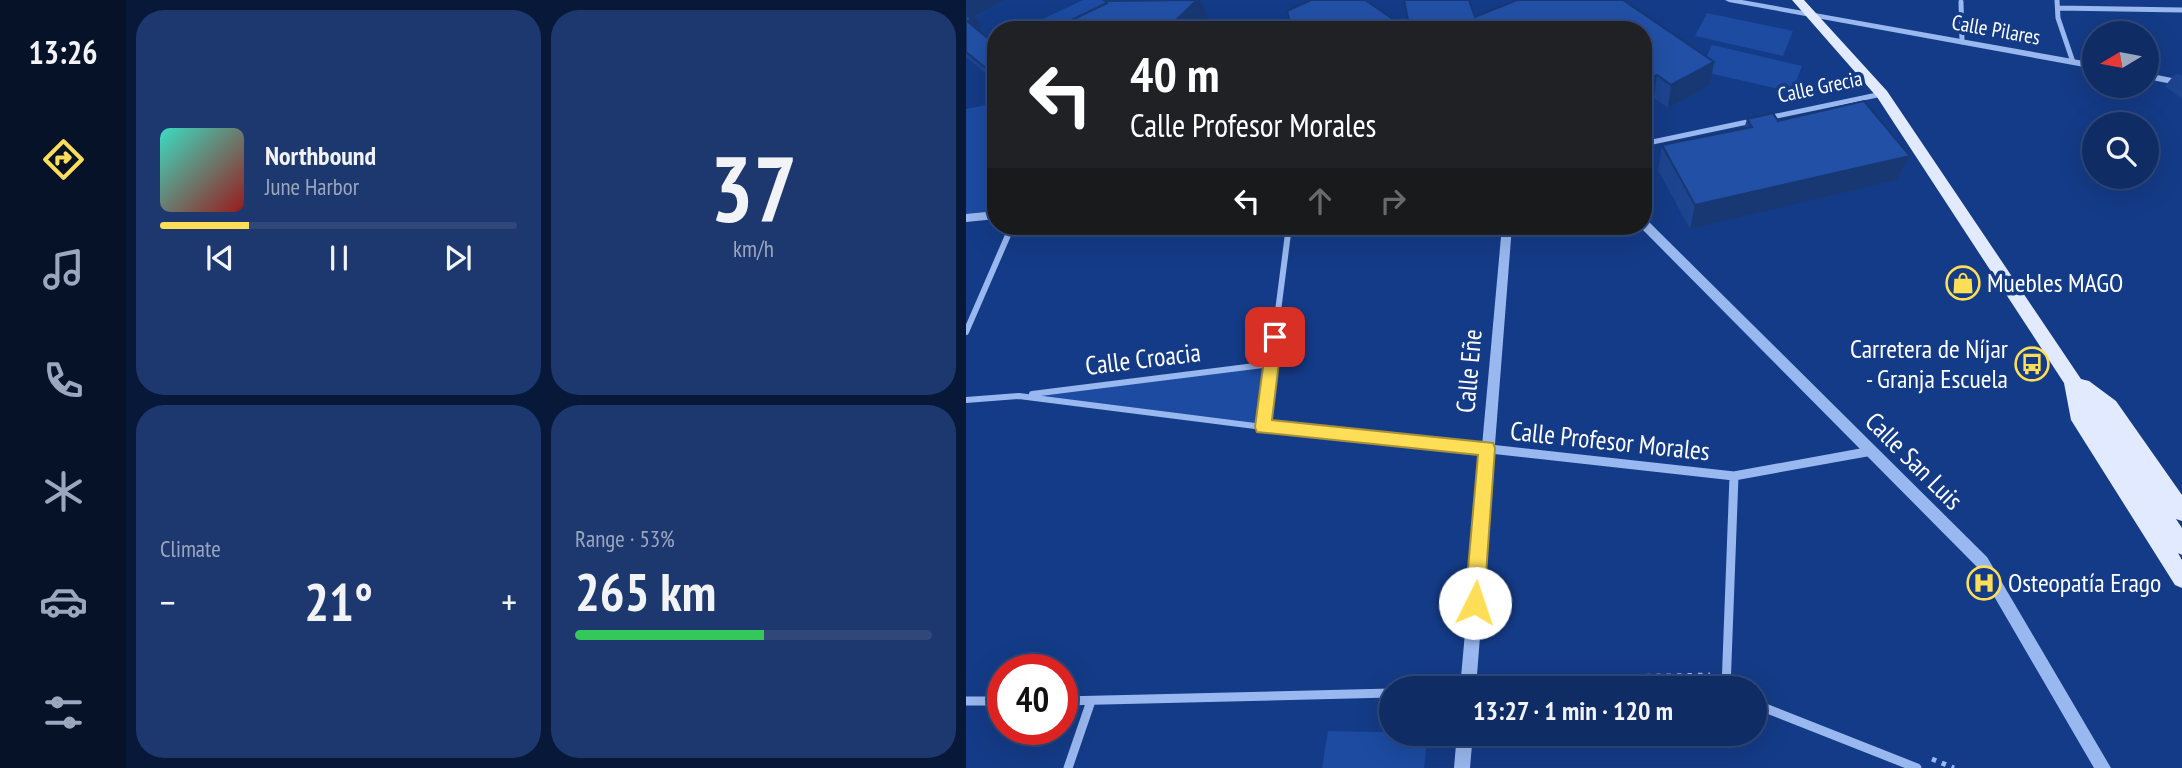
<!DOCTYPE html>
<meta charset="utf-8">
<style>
:root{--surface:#0f2c65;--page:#1d386e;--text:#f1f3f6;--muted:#9ba7bf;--line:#2f4879;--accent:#ffde57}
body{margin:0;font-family:"PT Sans Narrow",sans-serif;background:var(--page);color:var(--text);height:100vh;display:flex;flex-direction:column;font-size:26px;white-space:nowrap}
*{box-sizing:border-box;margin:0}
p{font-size:23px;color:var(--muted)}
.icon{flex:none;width:38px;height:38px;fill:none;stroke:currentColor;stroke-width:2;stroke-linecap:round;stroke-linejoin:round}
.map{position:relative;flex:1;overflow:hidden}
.panel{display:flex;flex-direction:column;gap:10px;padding:10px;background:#081838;width:840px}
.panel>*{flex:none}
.hud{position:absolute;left:21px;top:21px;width:665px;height:214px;border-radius:28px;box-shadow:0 7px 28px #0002,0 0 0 2px var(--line);background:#202124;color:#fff;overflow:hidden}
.needle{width:46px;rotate:260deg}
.controls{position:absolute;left:1116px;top:21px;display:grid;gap:14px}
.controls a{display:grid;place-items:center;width:77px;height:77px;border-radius:50%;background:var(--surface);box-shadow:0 7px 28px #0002,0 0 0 2px var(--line);font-size:35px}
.speed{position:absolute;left:21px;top:654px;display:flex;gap:14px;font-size:35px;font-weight:700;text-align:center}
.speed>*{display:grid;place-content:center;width:91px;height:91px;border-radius:50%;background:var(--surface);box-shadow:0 7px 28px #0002,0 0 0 2px var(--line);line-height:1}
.speed .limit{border:10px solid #d22;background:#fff;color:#111}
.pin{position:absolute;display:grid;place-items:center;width:60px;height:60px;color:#fff;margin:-30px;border-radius:14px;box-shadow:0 4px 10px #0006}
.me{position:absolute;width:77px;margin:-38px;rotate:4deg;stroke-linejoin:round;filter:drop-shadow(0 0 5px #0008)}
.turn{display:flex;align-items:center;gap:24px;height:147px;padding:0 28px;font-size:32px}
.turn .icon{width:91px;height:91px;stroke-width:2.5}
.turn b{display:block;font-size:49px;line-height:60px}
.lanes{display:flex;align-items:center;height:66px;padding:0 28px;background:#0003;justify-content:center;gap:35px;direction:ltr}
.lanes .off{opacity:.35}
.big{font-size:52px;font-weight:800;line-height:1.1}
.panel .tile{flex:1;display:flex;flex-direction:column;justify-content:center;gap:10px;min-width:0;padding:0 24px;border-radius:28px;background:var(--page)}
.panel .dial{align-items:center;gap:0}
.dial b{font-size:91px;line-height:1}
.song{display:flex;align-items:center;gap:21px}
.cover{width:84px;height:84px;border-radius:10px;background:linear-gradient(135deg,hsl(170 70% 55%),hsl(0 70% 35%))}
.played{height:7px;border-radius:4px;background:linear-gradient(90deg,var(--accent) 25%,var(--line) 25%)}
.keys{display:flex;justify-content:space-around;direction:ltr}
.heat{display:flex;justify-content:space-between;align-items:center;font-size:38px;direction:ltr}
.charge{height:10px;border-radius:5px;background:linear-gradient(90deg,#34c759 53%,var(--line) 0)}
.panel .tiles{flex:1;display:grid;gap:10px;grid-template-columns:repeat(2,1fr)}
.trip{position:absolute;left:413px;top:676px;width:388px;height:70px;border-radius:35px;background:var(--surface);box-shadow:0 7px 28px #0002,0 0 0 2px var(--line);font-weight:800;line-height:70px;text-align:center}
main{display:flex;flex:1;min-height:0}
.menu{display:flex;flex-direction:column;width:126px;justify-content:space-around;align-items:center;background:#061228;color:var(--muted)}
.menu .icon{width:49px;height:49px}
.menu .selected{color:var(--accent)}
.menu b{font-size:32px;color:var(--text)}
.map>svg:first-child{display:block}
</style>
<main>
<nav class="menu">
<b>13:26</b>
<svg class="icon selected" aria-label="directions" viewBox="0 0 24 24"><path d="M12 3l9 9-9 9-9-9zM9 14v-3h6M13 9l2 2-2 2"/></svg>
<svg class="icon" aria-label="music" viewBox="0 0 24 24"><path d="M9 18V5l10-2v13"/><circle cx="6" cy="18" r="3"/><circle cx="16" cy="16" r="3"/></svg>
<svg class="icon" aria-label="phone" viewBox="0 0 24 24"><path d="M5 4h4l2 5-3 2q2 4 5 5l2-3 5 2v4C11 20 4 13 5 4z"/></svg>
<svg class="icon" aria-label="climate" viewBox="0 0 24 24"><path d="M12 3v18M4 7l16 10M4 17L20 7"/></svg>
<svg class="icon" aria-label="car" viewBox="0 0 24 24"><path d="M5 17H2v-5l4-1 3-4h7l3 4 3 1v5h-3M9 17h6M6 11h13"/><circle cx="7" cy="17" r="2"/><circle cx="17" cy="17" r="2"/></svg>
<svg class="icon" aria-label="filters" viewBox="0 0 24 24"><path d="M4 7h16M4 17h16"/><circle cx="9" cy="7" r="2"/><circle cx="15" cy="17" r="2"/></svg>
</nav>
<section class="panel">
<div class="tiles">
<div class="tile">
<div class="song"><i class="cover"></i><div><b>Northbound</b><p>June Harbor</p></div></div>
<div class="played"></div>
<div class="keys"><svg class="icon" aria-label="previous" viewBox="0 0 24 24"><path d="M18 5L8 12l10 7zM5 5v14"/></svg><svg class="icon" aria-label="pause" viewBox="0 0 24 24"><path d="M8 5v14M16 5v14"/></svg><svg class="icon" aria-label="next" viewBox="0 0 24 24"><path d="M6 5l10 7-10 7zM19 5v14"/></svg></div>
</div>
<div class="tile dial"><b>37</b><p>km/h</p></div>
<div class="tile"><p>Climate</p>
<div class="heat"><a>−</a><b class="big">21°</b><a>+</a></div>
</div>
<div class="tile"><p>Range · 53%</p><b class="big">265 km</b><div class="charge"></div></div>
</div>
</section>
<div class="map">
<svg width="1216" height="768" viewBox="0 0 1216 768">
<rect width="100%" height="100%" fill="#143b87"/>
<path fill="#1c4ba1" d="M117,0H136L157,13L123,30H54Z
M741,13L827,31L817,56L729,36Z
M746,45L836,66L826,92L734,71Z
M30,103V217L0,220V109Z
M305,364L297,427L53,396Z
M362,731L462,733L458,768H356Z"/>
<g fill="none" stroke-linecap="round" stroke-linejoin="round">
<path stroke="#99b8ef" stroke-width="5" stroke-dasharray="4.5 6" stroke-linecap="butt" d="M522,680L744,675
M438,681L481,680
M966,759L988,768"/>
<path stroke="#99b8ef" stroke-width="5" d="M1091,0L1092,18L1107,62
M995,2L996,42
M1092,8L1216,10
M801,118L916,94
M677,144L786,121"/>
<path stroke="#99b8ef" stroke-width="6" d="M0,332L46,226
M66,394L305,364
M0,400L53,396L297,427L524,448
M297,427L323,226"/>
<path stroke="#99b8ef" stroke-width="9" d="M506,447L768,476L906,451
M760,688L768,476
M0,701H37
M96,701L425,693
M789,704L951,768
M102,768L125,701"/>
<path fill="#99b8ef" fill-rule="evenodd" d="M759,0H776L1129,63V69L763,2Z
M1181,73L1216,80V86L1181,79Z
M30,211V219L0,222V214Z
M677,219L681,220L1021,557L1145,768H1128L1011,567L673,226H677Z
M536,226H546L510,688H494Z
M491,733H507L504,768H488Z"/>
<path fill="#e1eaff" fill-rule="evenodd" d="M826,0H838L921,91L1115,379L1123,381L1150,401L1216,495V521L1210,519L1216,528V555L1212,553L1216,560V588L1209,585L1105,420L1098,383L911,97Z"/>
</g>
<path fill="#1d458f" d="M0,0H39L9,16L16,26L13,27L21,37L30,45V82L0,57Z
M438,0H503L509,17L551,0H657L748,62L744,85L702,108L688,98L677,103V30H444Z
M1209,74L1216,75V99L1199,86Z
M781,119L812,121L944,156L931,180L724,229L692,170L696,145L778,129Z"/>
<path fill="#183874" d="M0,0H39L9,16L16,26L13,27L21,38L1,21L0,18Z
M231,0H234L242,17L229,30H194L193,29Z
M157,24L161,30H144Z
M748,62L744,85L702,108L705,85Z
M30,65V79L21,69Z
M691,75L688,98L677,103V82Z
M944,156L931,180L724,229L729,205Z"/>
<path fill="#2250a6" stroke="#183874" stroke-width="2" d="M139,0L144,1L231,0L205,25L193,29L195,30H162L157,24L144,30H85L141,3Z
M345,0H399L443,30H326L321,11Z
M438,0H503L509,17L551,0H657L748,62L705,85L691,75L677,82V30H444Z
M0,15L6,19L1,21L30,45V65L21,69L0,52Z
M898,101L944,156L729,205L696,145L786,127L781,119L807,113L812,121Z"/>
<path fill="#ffde57" stroke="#a69039" stroke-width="2" d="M309,330L316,337L306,420L527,443L529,448L518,603L516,610L509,613L502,610L499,603L512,455L291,432L289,427L301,337Z"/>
<defs>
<symbol id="shop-ring" viewBox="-11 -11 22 22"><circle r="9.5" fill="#143b87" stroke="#ffde57" stroke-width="1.5"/><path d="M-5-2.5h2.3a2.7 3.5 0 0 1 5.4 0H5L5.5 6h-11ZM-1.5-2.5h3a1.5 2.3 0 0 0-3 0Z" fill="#ffde57"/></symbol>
<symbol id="bus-ring" viewBox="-11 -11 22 22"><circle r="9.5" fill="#143b87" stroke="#ffde57" stroke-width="1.5"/><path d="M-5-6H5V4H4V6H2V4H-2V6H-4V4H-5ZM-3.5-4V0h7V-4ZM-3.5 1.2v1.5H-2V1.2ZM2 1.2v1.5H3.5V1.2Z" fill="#ffde57"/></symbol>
<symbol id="hospital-ring" viewBox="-11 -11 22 22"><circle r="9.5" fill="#143b87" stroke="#ffde57" stroke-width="1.5"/><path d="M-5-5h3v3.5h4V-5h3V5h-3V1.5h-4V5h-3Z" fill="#ffde57"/></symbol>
</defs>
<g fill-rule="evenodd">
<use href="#shop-ring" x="978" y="264" width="38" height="38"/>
<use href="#bus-ring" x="1047" y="345" width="38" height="38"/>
<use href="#hospital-ring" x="999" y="564" width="38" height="38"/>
</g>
<g text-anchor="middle" stroke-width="7" stroke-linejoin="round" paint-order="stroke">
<g font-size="21" fill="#fff" stroke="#143b87">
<text transform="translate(1030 30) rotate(10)" y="7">Calle Pilares</text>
<text transform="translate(854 87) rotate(-12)" y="7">Calle Grecia</text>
</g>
<g font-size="26" fill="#fff" stroke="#143b87" text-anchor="start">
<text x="1021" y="292">Muebles MAGO</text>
<text x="1042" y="358" text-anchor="end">Carretera de Níjar<tspan x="1042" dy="30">- Granja Escuela</tspan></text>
<text x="1042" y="592">Osteopatía Erago</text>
</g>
<g font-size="26" fill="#fff" stroke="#143b87">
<text transform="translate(177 359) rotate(-7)" y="9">Calle Croacia</text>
<text transform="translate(503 371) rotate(-85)" y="9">Calle Eñe</text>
<text transform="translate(644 441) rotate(6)" y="9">Calle Profesor Morales</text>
<text transform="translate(948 461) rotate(45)" y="9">Calle San Luis</text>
</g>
</g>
</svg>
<div class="controls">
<a><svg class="needle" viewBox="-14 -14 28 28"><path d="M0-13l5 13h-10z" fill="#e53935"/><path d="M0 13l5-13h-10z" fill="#9ba7bf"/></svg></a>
<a><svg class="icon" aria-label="search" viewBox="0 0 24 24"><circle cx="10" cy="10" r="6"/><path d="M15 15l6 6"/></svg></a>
</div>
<div class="speed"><div class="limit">40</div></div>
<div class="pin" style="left:309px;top:337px;background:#d93025"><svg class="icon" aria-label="arrive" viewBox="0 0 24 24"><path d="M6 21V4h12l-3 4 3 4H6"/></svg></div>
<svg class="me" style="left:509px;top:603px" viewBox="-20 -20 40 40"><circle r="19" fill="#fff"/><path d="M0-13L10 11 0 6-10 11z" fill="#ffde57"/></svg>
<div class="trip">13:27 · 1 min · 120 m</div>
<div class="hud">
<div class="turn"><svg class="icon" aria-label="left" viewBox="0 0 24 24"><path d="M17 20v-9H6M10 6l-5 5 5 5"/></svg><div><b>40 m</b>Calle Profesor Morales</div></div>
<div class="lanes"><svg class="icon" aria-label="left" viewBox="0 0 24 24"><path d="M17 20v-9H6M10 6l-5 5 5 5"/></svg><svg class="icon off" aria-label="ahead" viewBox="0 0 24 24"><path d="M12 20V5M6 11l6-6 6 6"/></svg><svg class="icon off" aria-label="right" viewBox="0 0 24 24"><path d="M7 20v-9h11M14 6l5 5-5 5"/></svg></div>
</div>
</div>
</main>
